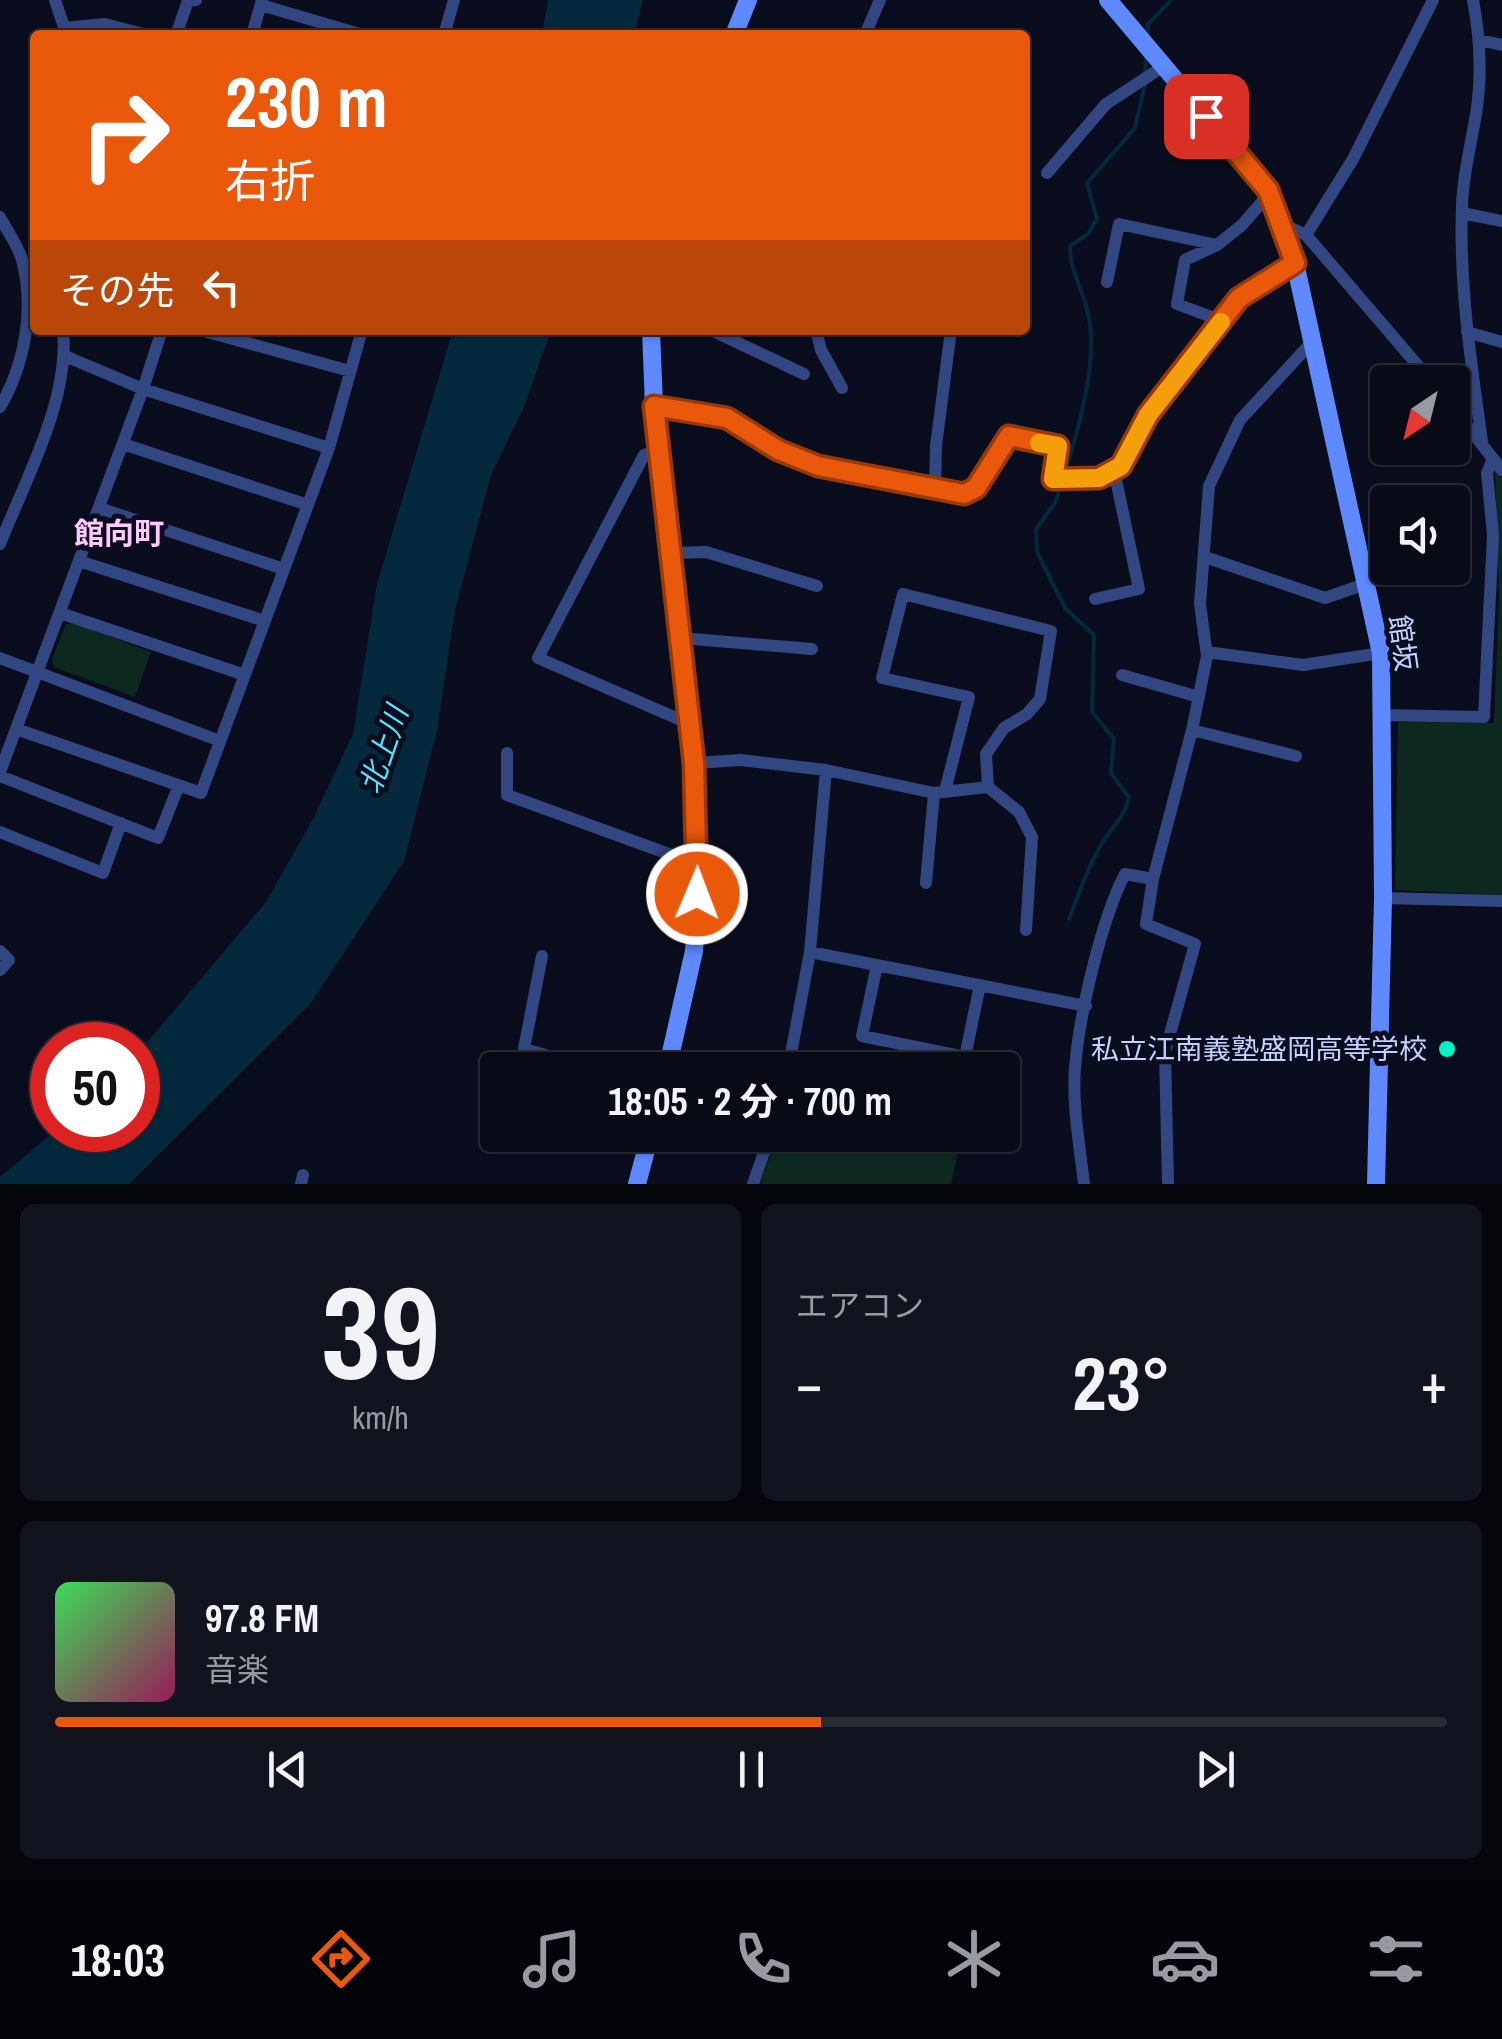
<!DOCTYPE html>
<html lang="ja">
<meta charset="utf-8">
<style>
:root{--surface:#080a16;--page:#11131f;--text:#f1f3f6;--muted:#989aa1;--line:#292b35;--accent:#ea580c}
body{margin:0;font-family:"Archivo Narrow","Noto Sans JP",sans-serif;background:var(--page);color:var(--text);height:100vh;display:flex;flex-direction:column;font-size:38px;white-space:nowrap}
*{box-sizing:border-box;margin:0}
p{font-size:32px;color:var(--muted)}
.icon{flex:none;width:55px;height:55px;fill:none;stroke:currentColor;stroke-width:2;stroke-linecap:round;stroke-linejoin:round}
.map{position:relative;height:1184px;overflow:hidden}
.sheet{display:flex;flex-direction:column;gap:20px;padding:20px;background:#04060c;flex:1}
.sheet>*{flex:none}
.banner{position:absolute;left:30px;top:30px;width:1000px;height:305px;border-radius:10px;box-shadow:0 2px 8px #0004,0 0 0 2px var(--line);background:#ea580c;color:#fff;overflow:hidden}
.needle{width:65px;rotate:215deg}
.tools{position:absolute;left:1370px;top:365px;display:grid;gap:20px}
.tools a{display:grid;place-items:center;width:100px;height:100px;border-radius:10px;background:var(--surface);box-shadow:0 2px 8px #0004,0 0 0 2px var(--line);font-size:50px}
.speed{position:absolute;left:30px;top:1022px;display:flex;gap:20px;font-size:50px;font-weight:700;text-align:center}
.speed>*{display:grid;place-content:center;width:130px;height:130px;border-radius:50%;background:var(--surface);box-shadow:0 2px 8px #0004,0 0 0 2px var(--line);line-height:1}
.speed .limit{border:15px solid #d22;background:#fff;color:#111}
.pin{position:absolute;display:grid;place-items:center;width:85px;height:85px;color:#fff;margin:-42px;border-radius:20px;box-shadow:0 5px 15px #0006}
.me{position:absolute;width:110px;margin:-55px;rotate:1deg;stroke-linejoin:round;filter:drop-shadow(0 0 8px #0008)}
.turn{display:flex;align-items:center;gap:35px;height:210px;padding:0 30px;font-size:45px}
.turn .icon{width:130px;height:130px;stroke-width:2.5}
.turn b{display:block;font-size:70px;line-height:85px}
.then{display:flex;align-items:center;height:95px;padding:0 30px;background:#0003;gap:20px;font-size:38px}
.big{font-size:75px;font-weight:700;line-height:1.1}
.sheet .card{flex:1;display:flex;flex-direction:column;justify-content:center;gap:15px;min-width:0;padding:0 35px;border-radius:15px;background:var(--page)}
.sheet .dial{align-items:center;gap:0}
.dial b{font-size:130px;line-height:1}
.song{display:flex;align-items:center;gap:30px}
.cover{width:120px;height:120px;border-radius:15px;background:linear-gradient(135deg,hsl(130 70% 55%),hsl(330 70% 35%))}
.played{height:10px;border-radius:5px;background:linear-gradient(90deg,var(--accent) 55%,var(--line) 55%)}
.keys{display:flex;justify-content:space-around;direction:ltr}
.heat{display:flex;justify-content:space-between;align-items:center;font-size:55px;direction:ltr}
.sheet .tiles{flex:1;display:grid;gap:20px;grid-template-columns:1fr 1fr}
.card:last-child{grid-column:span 2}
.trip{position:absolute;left:480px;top:1052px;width:540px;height:100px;border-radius:10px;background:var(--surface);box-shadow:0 2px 8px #0004,0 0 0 2px var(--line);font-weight:700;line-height:100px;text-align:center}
.tabs{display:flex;height:160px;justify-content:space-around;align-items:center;background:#030409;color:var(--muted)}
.tabs .icon{width:70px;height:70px}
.tabs .selected{color:var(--accent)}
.tabs b{font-size:45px;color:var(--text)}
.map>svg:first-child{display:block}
</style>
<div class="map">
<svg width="1502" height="1184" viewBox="0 0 1502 1184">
<rect width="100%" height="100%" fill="#0a0d1e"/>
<path fill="#0d281f" d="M1495,470L1502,479V895L1395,890L1398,722L1494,723L1499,598Z
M74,623L151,652L135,697L54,667L52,659L66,624Z
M778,1135H962L951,1184H760Z"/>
<path fill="#05293c" d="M548,0H643L634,35H542Z
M453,330H551L524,407L491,475L455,610L437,730L404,861L311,1003L129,1184H0V1177L56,1130H138V1053L266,902L312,821L353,734L377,584Z"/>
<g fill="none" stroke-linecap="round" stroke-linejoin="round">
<path stroke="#05293c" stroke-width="4" d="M1147,35L1148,24L1171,0
M1145,75L1146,54
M1064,475C1078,432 1099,358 1088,314C1083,289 1070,272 1070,246L1088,234L1097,219L1087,183L1135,128L1145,84
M1061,485L1055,503L1036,529L1037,552L1065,608L1094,635L1092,712L1114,739L1111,773L1129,797C1125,817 1111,828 1101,845C1087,868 1079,894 1069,919"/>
<path stroke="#324681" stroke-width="12" d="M55,0L66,33
M1473,0C1480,37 1482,77 1476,114C1471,145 1463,174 1462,205C1459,284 1471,363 1482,441
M261,5L363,35
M64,28L105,24L147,35
M176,35L188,1L196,0
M252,35L262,0
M444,35L454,0
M865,35L880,0
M1479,40L1502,45
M1047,173L1106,104L1164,66
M1462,213L1502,221
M0,217C7,231 18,245 22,260C35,309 25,364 0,407
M1282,224L1306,235L1353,159L1433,0
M1306,235L1432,382
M1217,245L1185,260L1177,304L1222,321L1239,298L1295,263
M1107,282L1119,224L1217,245L1242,225L1269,194
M200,330L350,371
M711,330L804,374
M816,330L821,350L842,388
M1467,332L1502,342
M65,356L143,389L329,448
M654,406L727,418L778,450L817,466L935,490L936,446L951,330
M1452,407L1502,470
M123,444L308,505
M659,449L644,455L538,658L690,724
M935,490L964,494L976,488L1009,436L1057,446L1053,479H1099L1121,466L1148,415L1222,321
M99,508L284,569
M0,544C25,480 70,400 63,330
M672,553L706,552L817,586
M1205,557L1325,598L1365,584
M79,561L265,621
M1095,599L1139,589L1114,470
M60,613L245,675
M681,638L812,649
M1207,652L1303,665L1381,653
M0,658L220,741
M1122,675L1199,697
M1381,715L1484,717L1493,535L1487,473L1493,459
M16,729L201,793L329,448L362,330
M1192,730L1296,756
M507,753V795L699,865
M694,763L741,760L826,770L810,952L788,1070
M826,770L934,793L988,787
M0,772L143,389L162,330
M0,776L158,838L179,785
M945,791L969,697L882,678L903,594L1051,631L1040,699L1027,714L1004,728L986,754L988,787L1019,812L1032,837L1026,930
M0,832L103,873L121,823
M926,883L934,793
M1383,898L1502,901
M0,951L9,960L0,970
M810,952L1086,1006
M542,956L524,1049L601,1070
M877,965L862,1036L965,1057L980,985
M301,1184L303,1175
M753,1184L770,1135
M1084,1184C1080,1147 1072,1106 1075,1068C1079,1016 1101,920 1125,874L1153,879
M1168,1184L1165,1052L1195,944L1146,924L1153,879L1192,730L1207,656L1200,604L1209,486L1240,420L1312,342"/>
<path stroke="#5e89ff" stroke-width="18" d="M1108,0L1268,190L1293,254L1381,653L1383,898L1376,1184
M734,35L748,0
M651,330L654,406L694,763L699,865L694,951L667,1070
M637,1184L650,1135"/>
</g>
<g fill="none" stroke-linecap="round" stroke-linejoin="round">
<defs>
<path id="route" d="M697,894L694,763L654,406L727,418L778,450L818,466L964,494L976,488L1009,436L1058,446L1053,479L1099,478L1121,466L1148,415L1239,298L1295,263L1268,190L1206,116"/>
</defs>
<use href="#route" stroke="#983908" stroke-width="25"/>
<use href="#route" stroke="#ea580c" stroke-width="18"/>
<path stroke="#f59e0b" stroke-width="18" d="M1039,443L1058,446L1053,479L1099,478L1121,466L1148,415L1221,322"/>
</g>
<circle fill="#00f2c4" stroke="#0a0d1e" stroke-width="4" cx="1447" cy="1049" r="10"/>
<g text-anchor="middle" stroke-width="10" stroke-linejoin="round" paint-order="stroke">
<g font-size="28" fill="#c7d1ff" stroke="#0a0d1e">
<text transform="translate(1403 643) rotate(82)" y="10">館坂</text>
</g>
<g font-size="28" fill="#c7d1ff" stroke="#0a0d1e" text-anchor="end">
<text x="1427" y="1059">私立江南義塾盛岡高等学校</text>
</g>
<g font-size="30" font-weight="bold" fill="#ffc9fb" stroke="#0a0d1e">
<text x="119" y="544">館向町</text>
</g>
<g font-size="30" font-style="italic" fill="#55e2ff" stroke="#0a0d1e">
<text transform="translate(384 750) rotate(-71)" y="10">北上川</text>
</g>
</g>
</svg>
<div class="tools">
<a><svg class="needle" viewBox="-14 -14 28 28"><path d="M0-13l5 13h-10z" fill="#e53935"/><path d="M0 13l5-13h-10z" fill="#989aa1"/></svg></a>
<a><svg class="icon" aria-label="sound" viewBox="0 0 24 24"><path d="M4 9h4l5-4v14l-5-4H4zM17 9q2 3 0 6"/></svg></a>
</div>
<div class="speed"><div class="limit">50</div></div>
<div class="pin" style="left:1206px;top:116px;background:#d93025"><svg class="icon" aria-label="arrive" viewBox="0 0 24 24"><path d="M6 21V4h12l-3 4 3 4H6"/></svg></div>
<svg class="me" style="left:697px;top:894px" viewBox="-20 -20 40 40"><circle r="17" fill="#ea580c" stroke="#fff" stroke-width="3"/><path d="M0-11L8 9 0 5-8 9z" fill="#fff"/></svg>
<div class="trip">18:05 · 2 分 · 700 m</div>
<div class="banner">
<div class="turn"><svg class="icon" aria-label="right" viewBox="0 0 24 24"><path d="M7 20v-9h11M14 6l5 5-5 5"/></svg><div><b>230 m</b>右折</div></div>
<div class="then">その先<svg class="icon" aria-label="left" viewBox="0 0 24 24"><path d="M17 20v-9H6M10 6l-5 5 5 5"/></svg></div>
</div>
</div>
<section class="sheet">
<div class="tiles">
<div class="card dial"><b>39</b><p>km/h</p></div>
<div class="card"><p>エアコン</p>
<div class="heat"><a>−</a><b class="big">23°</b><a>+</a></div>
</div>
<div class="card">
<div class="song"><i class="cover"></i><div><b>97.8 FM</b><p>音楽</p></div></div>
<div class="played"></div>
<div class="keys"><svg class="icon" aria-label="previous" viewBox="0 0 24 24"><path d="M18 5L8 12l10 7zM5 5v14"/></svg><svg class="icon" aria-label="pause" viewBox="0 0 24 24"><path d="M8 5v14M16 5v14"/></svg><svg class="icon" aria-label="next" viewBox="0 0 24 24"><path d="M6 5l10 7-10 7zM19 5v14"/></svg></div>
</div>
</div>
</section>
<nav class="tabs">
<b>18:03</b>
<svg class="icon selected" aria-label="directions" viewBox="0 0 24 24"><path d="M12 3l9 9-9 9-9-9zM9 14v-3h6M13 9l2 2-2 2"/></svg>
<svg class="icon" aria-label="music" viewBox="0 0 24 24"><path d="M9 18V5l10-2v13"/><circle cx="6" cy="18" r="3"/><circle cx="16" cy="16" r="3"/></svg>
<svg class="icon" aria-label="phone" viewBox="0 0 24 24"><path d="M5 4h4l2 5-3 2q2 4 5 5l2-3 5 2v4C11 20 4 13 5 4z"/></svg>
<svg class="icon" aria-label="climate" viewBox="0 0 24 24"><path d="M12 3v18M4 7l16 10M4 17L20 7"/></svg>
<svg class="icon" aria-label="car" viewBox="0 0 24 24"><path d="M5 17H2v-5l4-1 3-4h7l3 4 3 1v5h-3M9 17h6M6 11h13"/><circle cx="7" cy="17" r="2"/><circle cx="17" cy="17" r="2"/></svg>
<svg class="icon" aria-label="filters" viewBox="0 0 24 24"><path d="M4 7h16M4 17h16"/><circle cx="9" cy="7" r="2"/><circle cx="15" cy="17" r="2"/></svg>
</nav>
